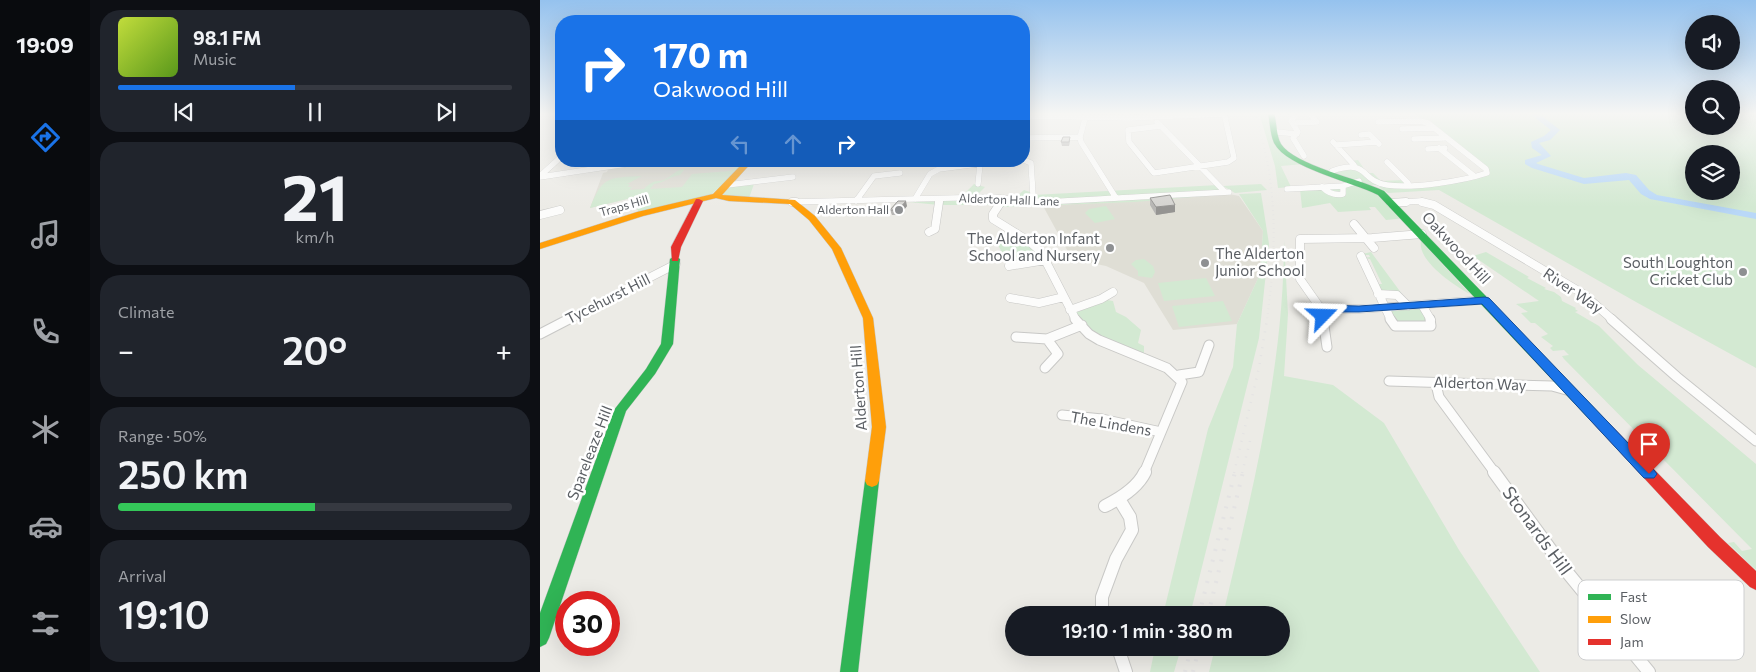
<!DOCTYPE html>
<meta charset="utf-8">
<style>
:root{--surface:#171b24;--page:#20242c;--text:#f1f3f6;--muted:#9ea1a6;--line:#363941;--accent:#1a73e8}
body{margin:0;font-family:Commissioner,sans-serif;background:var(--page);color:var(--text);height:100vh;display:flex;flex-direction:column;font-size:19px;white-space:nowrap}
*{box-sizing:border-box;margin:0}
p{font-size:16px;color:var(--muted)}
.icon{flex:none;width:28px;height:28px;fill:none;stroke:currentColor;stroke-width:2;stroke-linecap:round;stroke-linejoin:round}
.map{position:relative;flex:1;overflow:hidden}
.details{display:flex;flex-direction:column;gap:10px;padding:10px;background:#0d0f14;width:450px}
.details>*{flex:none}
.hud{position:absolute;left:15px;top:15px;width:475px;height:152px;border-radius:20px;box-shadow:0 5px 20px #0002;background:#1a73e8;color:#fff;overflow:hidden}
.tools{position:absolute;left:1145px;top:15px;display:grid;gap:10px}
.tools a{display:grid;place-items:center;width:55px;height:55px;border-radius:50%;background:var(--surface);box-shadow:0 5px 20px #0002;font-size:25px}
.speed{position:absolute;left:15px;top:591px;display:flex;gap:10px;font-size:25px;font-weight:700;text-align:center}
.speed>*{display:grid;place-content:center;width:65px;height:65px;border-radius:50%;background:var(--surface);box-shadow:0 5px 20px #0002;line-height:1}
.speed .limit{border:8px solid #d22;background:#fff;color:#111}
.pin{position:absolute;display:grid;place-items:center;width:42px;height:42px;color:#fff;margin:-51px -21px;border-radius:50% 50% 50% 0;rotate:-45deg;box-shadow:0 0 5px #0007}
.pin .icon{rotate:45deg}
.me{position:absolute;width:55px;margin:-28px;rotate:68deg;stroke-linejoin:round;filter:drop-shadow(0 0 4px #0008)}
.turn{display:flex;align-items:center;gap:18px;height:105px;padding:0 15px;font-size:22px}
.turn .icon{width:65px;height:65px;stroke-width:2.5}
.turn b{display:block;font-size:35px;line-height:42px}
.lanes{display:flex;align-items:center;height:48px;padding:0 15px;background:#0003;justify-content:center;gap:25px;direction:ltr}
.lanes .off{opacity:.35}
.big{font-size:38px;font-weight:600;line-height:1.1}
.details .card{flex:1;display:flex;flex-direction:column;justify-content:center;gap:8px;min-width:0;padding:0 18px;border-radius:20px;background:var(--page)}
.details .dial{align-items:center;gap:0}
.dial b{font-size:65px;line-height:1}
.song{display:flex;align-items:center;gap:15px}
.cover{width:60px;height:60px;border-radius:8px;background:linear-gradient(135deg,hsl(70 70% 55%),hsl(90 70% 35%))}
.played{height:5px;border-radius:2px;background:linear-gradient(90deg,var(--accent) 45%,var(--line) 45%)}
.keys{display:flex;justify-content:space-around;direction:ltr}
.heat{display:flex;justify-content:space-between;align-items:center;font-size:28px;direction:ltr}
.charge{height:8px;border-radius:4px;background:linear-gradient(90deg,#34c759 50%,var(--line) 0)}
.trip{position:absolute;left:465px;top:606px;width:285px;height:50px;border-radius:25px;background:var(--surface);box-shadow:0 5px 20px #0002;font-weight:600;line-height:50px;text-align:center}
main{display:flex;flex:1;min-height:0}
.tabs{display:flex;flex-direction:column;width:90px;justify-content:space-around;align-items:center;background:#090b0e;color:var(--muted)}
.tabs .icon{width:35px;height:35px}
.tabs .selected{color:var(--accent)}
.tabs b{font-size:22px;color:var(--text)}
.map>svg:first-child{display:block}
</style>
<main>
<nav class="tabs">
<b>19:09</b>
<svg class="icon selected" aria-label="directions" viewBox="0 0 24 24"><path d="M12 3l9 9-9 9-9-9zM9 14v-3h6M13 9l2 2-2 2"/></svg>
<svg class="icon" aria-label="music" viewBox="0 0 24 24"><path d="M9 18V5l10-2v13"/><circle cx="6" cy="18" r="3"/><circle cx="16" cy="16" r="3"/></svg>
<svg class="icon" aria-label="phone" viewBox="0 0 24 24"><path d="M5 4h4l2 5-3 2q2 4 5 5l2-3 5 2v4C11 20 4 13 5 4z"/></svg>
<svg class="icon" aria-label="climate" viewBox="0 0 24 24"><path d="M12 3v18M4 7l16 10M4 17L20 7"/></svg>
<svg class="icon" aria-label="car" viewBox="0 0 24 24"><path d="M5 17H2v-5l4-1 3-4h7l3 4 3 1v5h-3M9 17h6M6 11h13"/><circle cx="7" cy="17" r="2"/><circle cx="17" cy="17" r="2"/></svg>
<svg class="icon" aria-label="filters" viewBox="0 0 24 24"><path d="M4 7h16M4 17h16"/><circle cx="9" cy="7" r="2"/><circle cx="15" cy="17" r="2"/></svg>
</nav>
<section class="details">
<div class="card">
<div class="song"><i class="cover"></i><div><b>98.1 FM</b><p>Music</p></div></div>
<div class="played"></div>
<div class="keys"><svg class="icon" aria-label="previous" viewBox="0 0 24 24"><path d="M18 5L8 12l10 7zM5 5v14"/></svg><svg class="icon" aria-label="pause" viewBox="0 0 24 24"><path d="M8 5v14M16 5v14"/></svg><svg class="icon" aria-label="next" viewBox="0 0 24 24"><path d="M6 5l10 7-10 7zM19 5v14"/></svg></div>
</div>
<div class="card dial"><b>21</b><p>km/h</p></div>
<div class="card"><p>Climate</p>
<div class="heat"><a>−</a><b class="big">20°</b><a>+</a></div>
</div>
<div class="card"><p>Range · 50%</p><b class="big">250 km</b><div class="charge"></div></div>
<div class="card"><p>Arrival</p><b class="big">19:10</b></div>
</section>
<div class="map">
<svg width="1216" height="672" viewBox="0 0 1216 672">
<rect width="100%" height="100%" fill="#ecebe6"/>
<path fill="#dfded5" d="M106,161H174L204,165L100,214L91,198L50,208L63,173L67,172L69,167Z
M689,194L699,196L723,231L720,274L697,324L633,330L604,283L566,266L532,259L503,206Z"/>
<path fill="#d3e9d2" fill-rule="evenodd" d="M719,113H731L740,148L739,150L765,164L741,166L751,187L738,188L735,166Z
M850,113H1154V126H1191V113H1216V368L1096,302L899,190L848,193L839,187L842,185H830L866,218L846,220L835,207H829L831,210L798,212L790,203L762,208L760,189L813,185L792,171L813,165L810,161L818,160L827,173H833L841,181L864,180L868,183L855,186L942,176L948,174L875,114ZM1154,154H1191V191H1154Z
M196,167H202L172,194L100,214L91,198L50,208C63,175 69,178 102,176L87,184H90L88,187H92L89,190L104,189C117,176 118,185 129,177C135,173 136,171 143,169L144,170L140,175C130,176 124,183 114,184L110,189L142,187L152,174L190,171Z
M214,184L209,198L186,197L183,194L190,187Z
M434,184L445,187L435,197L475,198L484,190L493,193V195L678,185L689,194L595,202L461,207L458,205H399L349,200L420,198Z
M721,184L727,190L695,193L683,186Z
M721,193L729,244L719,338L650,615H623L668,429L693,367L697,324L720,274L723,231L699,194Z
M566,206L575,219L555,223L545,213L549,209Z
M472,232L484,238L506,260L469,266L456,241Z
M744,240L748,314L744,376L793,385L844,423L919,550L1000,672H669L675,648H741V615H683C712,492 744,367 744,240Z
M881,241L930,294C915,286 877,261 881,241Z
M831,252L862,294L861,295L841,291L836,284H842L830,259L824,258L830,257L829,255H818Z
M946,252L989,277L987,278L1006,288L1004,289L1014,292L1021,297L1022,301L1036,308L1035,309L1038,311L1035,312L1059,326L1098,365L1216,464V570L1188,543L1194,542L1202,551L1212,549L1024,359L1022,356L1029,355L1024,350L1013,351L1010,348L1013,346L1001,337L1008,334L995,323H991L981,313L988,312L976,304L999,301L933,256Z
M604,259L613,266L615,272L612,278L598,276V271L591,264L596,260Z
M666,278L675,296L624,301L618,283Z
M561,299L573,301L576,312L586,317L601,330L598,343L604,346V360L549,334L530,310Z
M683,301L692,321L639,327L632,306Z
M871,307L881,308L888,321L887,323L861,325L853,321L850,309Z
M615,648H641L634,672H610Z"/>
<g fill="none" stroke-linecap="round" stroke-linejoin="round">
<path fill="#b9d8f8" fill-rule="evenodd" d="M989,113H998L1020,130L1010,140L999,143L1011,156L996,163L998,164L1044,178L1086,173L1096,175L1109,190L1117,195L1216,213V219L1110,199L1101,194L1089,180L1044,184L992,168L985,164V160L1002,155L992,148L991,142L1004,136L1011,130Z"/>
<defs>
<path id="street-far3" d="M751,113L754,117L751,121L758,132L753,138L764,156
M546,115L540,137L541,142L576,198
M484,116L589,118L684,114
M617,122L685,192
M753,123L777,122L769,113
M621,126L588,130L589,142L614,173L688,162L694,158L684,113
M862,129L894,128
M737,132L757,134
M821,135L829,134L839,144
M484,138L540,137
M874,139L904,138
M793,142L814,165
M796,145L837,142
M899,148L934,176
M888,149L905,148
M484,160L491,163L493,195L490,200
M847,162L868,183
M792,171C830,158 819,181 847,185C872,189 923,181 947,173L946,169L888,123L880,121L838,122
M0,176L21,157
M0,177L106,161
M438,184L440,164
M187,185L253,177
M782,187C788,193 794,196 803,194V186
M747,189L803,186L819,181
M375,199L390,174L399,169L461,161
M316,201L334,176L360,173
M252,202L453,197L505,202L689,192
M398,203L399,199
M460,203L464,198
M851,203L879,201L887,203"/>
<path id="street-far2" d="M252,202H256
M461,202L453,214V219L490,242L501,252L536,320
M504,202H507
M882,202L894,205L1042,293L1073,320
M851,203L866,202
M0,215L20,210
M814,224L834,248
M389,232L395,229L399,202
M821,256L851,320
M469,266L506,260
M838,294L857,295L868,306
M470,298L499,303L524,297
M882,305L891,320
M781,309L760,279V239L832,238L882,234
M530,310L561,299L573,292
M27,320L136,264
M783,320L781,309H819L945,300"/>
<path id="street-far1" d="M535,319L549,334L559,340L627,368L642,382L604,473
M783,319L787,347
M850,319L855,326H891L890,319
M1071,319L1137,377L1216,441
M0,334L29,319
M476,337L507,339L542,325
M505,368L518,354L507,339
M639,375L659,372L669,345
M849,381L1012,386L1030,391
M896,384L899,397L955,473
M522,415L562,419L621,432"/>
<path id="street" d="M954,472L1027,572L1109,672
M565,506C579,499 598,487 605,472
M562,615V597L576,559L592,530L590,517L579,499
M578,648L586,672"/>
<path id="fast" d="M728,113H734C737,123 736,135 741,144C754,165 820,179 844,191L1062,416L1064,419L1062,422H1052L838,195C813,182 747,168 734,143C730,134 730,123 728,113Z
M135,256L140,259L133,344L115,374L86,411L9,638L6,644L0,647V613L74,410L106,369L121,344L130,259Z
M332,475L337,477L339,481L318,672H300L325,481L327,477Z"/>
<path id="slow" d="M205,161H213L182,195L255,200L275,216L301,248L333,318L346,427L339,481L337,485L332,487L327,485L325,481L332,427L323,318L292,249L269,220L250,204L189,201L176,198L103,216L0,249V243L97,212L173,194Z"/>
<path id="jam" d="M156,199H159L163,201L141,247L138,261H132L131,247Z
M1057,414L1062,416L1180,537L1216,571V590L1210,587L1168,547L1052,422L1050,419L1052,416Z"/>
</defs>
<use href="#street-far3" stroke="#c8c8c6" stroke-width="6"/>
<use href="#street-far2" stroke="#c8c8c6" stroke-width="9"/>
<use href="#street-far1" stroke="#c8c8c6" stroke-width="11"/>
<use href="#street" stroke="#c8c8c6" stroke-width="14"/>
<use href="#fast" stroke="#c8c9c8" stroke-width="1"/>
<use href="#slow" stroke="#c8c9c8" stroke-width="1"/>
<use href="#jam" stroke="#c8c9c8" stroke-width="1"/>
<use href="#street-far3" stroke="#fcfcfb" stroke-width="5.5"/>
<use href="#street-far2" stroke="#fcfcfb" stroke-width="8"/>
<use href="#street-far1" stroke="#fcfcfb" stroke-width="9"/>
<use href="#street" stroke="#fcfcfb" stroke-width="12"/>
<use href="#fast" fill="#30b455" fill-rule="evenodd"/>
<use href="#slow" fill="#ff9f0a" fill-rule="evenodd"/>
<use href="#jam" fill="#e5322d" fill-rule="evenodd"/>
<path stroke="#e4e3e3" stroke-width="2" stroke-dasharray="0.5 4" stroke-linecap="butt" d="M715,113C738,188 737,243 727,320"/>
<path stroke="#e4e3e3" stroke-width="2.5" stroke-dasharray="1 7" stroke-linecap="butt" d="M694,473L719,368L727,319
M702,473L710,441"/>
<path stroke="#e4e3e3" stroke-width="4" stroke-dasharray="2 9" stroke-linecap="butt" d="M659,615L695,472
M668,615L703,472
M645,672L651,648
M653,672L659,648"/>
</g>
<path fill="#b7b6b4" d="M530,137V142L529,146H522L521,142Z
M610,198L635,212L616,215L610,205Z
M367,206L360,215H352L350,210Z"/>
<path fill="#959492" d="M366,201L367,206L360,215L358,210Z
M635,205V212L616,215V207Z"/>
<path fill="#d5d4d1" stroke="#959492" d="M523,137H530L529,142H521Z
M630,195L635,205L616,207L610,198Z
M358,201H366L358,210H350Z"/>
<linearGradient id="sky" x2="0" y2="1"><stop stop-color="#95c2ee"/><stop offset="0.55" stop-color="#f6f6f4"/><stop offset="1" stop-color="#f6f6f4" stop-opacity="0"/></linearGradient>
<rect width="1216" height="207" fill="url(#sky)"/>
<path fill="#1a73e8" stroke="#114b97" d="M945,297L949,298L1114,470L1117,474L1114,478H1104L942,304L819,312H787L788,316L783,319L777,316L776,309L781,305L819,306Z"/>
<g fill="#8e9092" stroke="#fff" stroke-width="2">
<circle cx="359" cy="210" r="5"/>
<circle cx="570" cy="248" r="5"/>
<circle cx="665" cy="263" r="5"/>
<circle cx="1203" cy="272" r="5"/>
</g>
<g text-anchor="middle" stroke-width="5" stroke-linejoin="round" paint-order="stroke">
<g font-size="12" fill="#5b5f64" stroke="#fff">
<text transform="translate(469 200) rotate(2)" y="4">Alderton Hall Lane</text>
<text transform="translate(84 206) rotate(-16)" y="4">Traps Hill</text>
</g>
<g font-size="12" fill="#5b5f64" stroke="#fff" text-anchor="end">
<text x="349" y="214">Alderton Hall</text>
</g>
<g font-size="15" fill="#5b5f64" stroke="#fff" text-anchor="end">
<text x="560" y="244">The Alderton Infant<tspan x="560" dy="17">School and Nursery</tspan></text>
<text x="675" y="259" text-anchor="start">The Alderton<tspan x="675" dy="17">Junior School</tspan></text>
<text x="1193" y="268">South Loughton<tspan x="1193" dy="17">Cricket Club</tspan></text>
</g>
<g font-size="15" fill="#5b5f64" stroke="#fff">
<text transform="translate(916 248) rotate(47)" y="5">Oakwood Hill</text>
<text transform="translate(1033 291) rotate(34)" y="5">River Way</text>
<text transform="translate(68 299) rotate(-27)" y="5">Tycehurst Hill</text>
<text transform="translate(940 384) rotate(2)" y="5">Alderton Way</text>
<text transform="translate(319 388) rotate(-94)" y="5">Alderton Hill</text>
<text transform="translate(571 424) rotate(10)" y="5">The Lindens</text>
<text transform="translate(50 453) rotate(-69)" y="5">Spareleaze Hill</text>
</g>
<g font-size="18" fill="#5b5f64" stroke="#fff">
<text transform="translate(997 531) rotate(54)" y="6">Stonards Hill</text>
</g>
</g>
<rect x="1038" y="580" width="166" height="80" rx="8" fill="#fff" stroke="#cecfd0" stroke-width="1"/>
<rect x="1048" y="594" width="23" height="6" fill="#30b455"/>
<rect x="1048" y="616" width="23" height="7" fill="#ff9f0a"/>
<rect x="1048" y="639" width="23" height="6" fill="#e5322d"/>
<g font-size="14" fill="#5b5f64">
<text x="1080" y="602">Fast</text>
<text x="1080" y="624">Slow</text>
<text x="1080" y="647">Jam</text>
</g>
</svg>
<div class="tools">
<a><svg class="icon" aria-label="sound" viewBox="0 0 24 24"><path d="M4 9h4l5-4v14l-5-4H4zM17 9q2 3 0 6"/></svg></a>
<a><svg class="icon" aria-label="search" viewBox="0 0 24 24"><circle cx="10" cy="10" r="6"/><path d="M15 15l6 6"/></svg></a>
<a><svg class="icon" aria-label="layers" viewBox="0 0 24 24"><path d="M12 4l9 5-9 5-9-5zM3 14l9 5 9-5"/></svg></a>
</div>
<div class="speed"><div class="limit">30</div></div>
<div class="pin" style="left:1109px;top:474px;background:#d93025"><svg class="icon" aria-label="arrive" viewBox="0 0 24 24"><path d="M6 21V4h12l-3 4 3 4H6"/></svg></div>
<svg class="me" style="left:783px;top:316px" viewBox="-20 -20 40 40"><path d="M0-17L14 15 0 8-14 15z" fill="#1a73e8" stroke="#fff" stroke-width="4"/></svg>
<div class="trip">19:10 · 1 min · 380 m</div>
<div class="hud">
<div class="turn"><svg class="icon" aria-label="right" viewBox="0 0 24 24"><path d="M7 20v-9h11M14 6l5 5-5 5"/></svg><div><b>170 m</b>Oakwood Hill</div></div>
<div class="lanes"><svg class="icon off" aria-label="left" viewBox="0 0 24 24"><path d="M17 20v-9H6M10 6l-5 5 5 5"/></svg><svg class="icon off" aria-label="ahead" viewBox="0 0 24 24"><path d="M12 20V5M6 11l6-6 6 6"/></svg><svg class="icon" aria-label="right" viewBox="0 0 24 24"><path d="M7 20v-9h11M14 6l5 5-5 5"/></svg></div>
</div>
</div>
</main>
